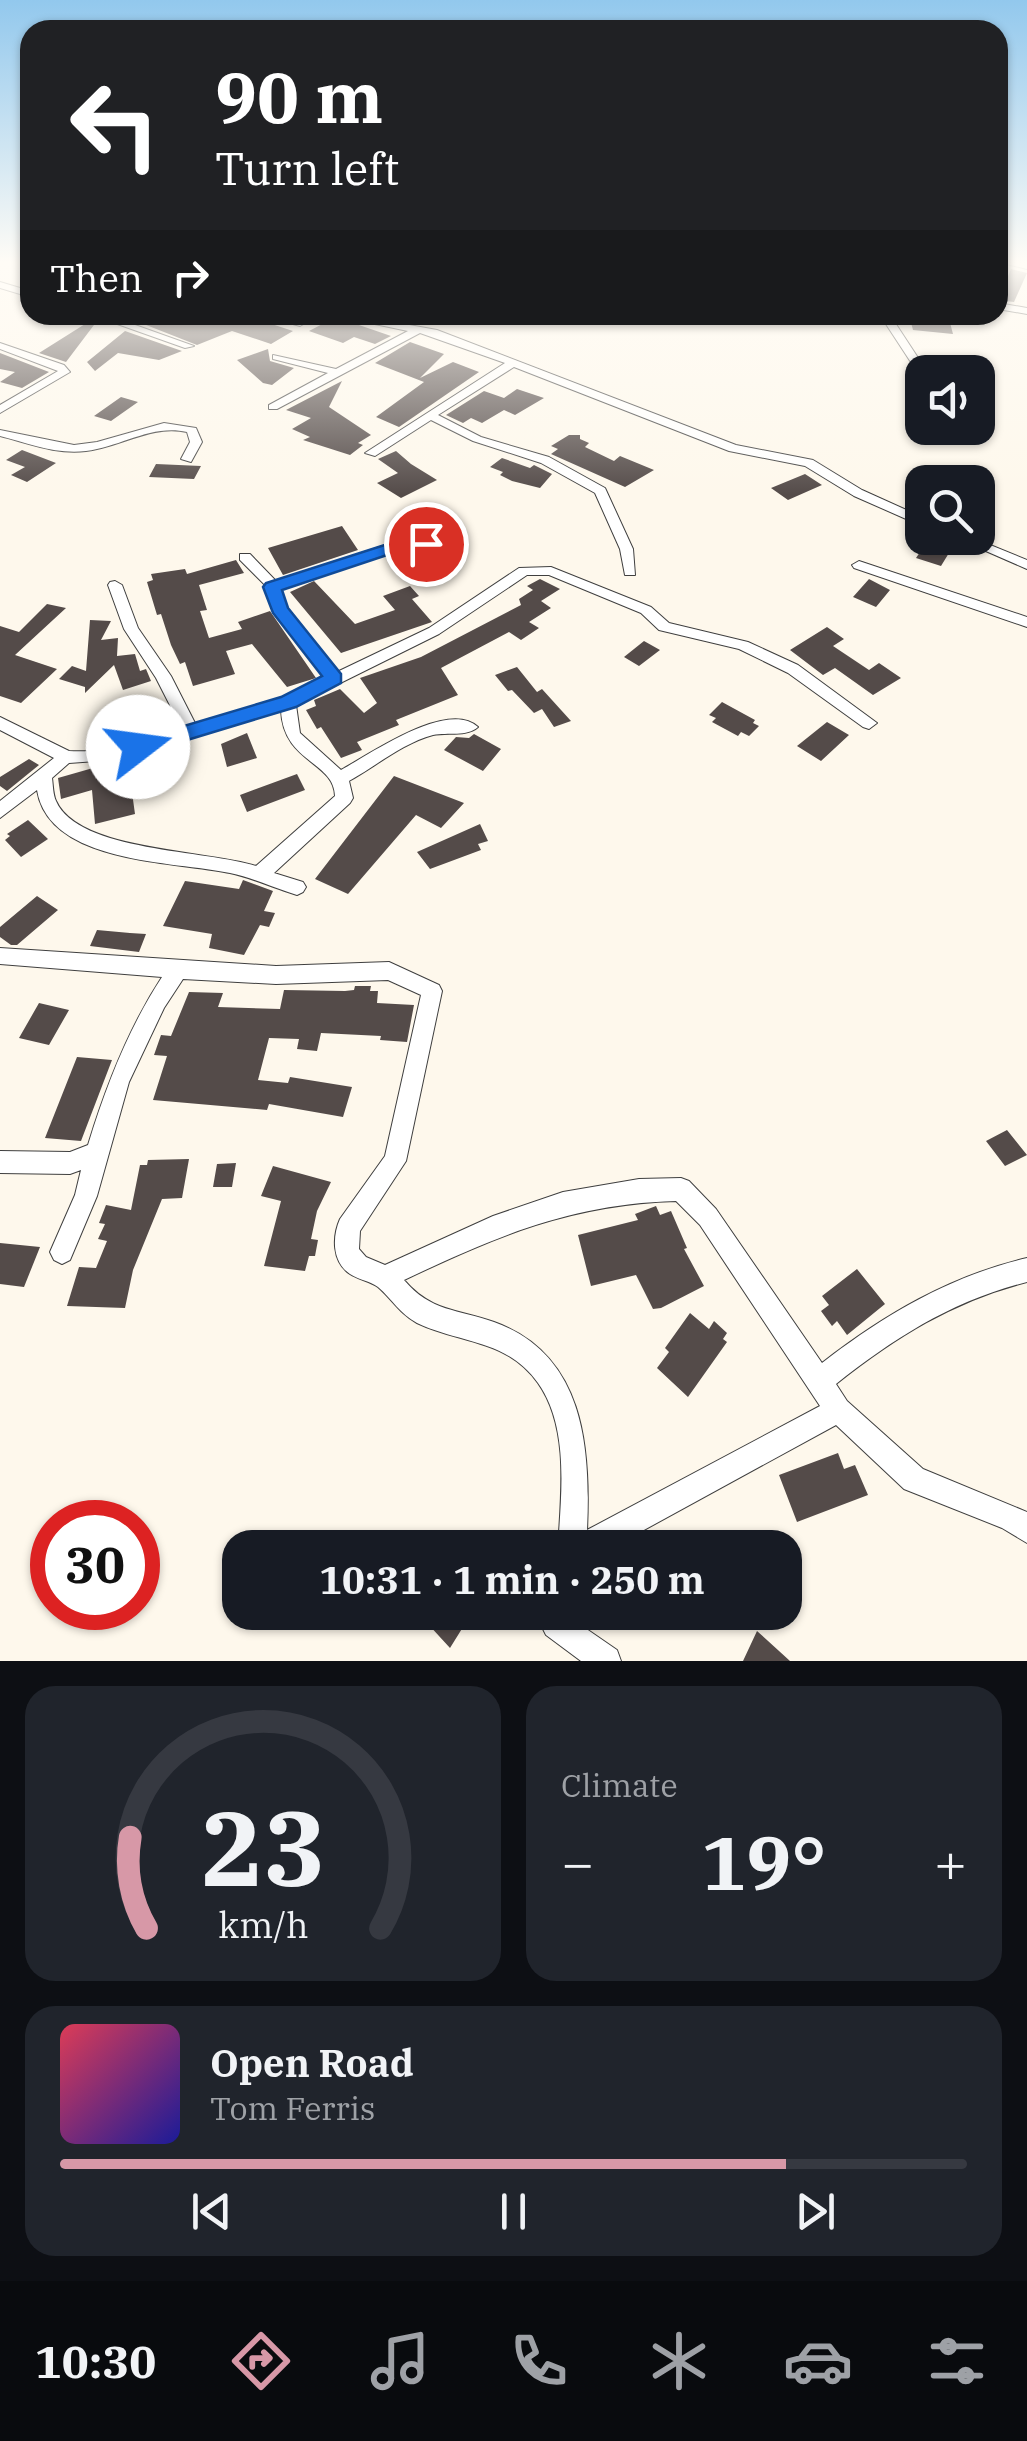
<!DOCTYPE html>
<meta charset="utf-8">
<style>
:root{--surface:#171b24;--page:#20242c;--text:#f1f3f6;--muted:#9ea1a6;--line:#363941;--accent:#d798a7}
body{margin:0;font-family:"IBM Plex Serif",serif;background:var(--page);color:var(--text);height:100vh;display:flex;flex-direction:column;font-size:38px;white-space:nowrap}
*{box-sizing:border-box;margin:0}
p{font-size:32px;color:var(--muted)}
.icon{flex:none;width:55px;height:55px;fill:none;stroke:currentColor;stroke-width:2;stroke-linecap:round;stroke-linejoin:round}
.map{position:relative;height:1661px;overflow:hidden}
.sheet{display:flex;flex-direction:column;gap:25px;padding:25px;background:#0d0f14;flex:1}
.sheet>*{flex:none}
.banner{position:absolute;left:20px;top:20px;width:988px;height:305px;border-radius:30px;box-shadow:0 2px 8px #0004;background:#202124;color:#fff;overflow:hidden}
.buttons{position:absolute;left:905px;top:355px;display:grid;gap:20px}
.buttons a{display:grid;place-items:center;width:90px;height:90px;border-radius:20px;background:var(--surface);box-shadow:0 2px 8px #0004;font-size:50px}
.speed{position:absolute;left:30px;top:1500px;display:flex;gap:20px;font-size:50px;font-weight:700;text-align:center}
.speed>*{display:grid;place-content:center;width:130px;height:130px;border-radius:50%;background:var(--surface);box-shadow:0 2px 8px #0004;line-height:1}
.speed .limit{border:15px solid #d22;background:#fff;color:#111}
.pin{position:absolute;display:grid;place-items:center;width:85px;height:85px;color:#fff;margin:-42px;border:5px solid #fff;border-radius:50%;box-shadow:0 2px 10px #0007}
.me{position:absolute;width:110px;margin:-55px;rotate:75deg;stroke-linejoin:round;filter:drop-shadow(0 0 8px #0008)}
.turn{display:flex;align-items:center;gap:35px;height:210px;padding:0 30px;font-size:45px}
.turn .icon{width:130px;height:130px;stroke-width:2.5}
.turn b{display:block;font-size:70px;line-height:85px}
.then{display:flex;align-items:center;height:95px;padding:0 30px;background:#0003;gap:20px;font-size:38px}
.big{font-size:75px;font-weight:700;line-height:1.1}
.sheet .card{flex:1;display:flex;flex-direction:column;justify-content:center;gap:15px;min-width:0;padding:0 35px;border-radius:30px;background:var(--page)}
.sheet .dial{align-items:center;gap:0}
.dial svg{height:260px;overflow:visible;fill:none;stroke:var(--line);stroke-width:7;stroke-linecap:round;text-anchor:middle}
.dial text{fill:var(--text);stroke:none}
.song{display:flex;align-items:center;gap:30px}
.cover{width:120px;height:120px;border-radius:15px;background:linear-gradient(135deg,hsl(350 70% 55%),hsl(240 70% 35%))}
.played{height:10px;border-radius:5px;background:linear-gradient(90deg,var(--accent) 80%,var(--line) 80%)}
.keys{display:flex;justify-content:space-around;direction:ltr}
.heat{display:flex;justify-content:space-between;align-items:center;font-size:55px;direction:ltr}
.sheet .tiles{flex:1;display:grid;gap:25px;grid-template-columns:1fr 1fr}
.card:last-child{grid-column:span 2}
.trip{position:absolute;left:222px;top:1530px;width:580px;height:100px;border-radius:30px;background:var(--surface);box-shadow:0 2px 8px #0004;font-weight:700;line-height:100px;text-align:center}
.tabs{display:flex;height:160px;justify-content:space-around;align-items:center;background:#090b0e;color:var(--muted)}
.tabs .icon{width:70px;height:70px}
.tabs .on{color:var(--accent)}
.tabs b{font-size:45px;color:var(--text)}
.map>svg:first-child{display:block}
</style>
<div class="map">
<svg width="1027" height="1661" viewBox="0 0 1027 1661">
<rect width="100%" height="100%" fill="#fef8ec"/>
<path fill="#544b49" d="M1011,269L1027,273L1014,302L998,300Z
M144,315H165L185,322L201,315H244L293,331L271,344L232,331L197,345L136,321Z
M909,315H948L953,334L913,330Z
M93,319L97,321L66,362L39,353Z
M332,319L359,325L391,336L375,344L354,337L343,343L309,331Z
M125,331L182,351L159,360L118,353L95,371L87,362Z
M410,342L444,354L420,378L453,362L479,372L399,427L376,417L424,382L375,363Z
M268,349L270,361L294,368L272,385L263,383L237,360Z
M0,353L49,372L22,388L0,382L15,372L0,369Z
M342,381L329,407L371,435L358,443L363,445L350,455L303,440L310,437L292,429L311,418L286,410Z
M517,389L544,398L515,415L504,410L482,423L471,418L463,423L446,415L484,391L504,398Z
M121,397L138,402L111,421L94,416Z
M569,435H580V439L589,443L585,447L614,461L620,456L654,470L625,487L551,454L558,449L551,446Z
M22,450L56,463L27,482L11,475L25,467L6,460Z
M396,451L411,464L437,480L401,498L377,483L398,473L378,459Z
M502,458L530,468L534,465L552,474L540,488L512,481L500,475L503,472L490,467Z
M156,464L201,466L194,479L149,477Z
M805,474L822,485L788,500L771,488Z
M342,526L358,550L283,575L268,548Z
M928,540L952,548L941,566L916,558Z
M236,560L244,573L199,585L207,610L200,611L209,638L242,629L238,622L270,611L316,678L287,687L252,644L226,651L235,674L193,686L185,662L180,664L171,645L161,614L157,615L147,582L153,580L151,574L185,569L187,574Z
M540,579L560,589L541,601L551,608L529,622L539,628L521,640L509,632L441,668L458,695L396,720L399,725L357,742L362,750L341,758L321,727L317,729L306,710L316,706L314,700L340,689L364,713L377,703L360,678L421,657L521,605L519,599L533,590L527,586Z
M869,579L890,590L876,607L853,597Z
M314,581L355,624L395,610L383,596L410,586L419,596L412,599L432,622L341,653L290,592Z
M47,604L66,608L15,655L57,669L21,703L0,696V626L19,632Z
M90,620L111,621L101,640L118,638L117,656L135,654L140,671L146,669L151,681L123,690L114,665L85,693V687L59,679L72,666L86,671Z
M827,627L844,639L833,646L869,670L879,663L901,678L873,695L835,668L823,675L790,650Z
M644,641L660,650L639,666L624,657Z
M517,667L537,692L542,689L571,721L554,727L542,709L534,713L512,690L508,691L495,675Z
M722,702L755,720L753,723L759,726L749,736L741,732L738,736L712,722L716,718L709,715Z
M128,709L136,738L110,744L104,723L109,722L112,713Z
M827,722L849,735L821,761L797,746Z
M247,733L257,758L227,767L221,744Z
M474,734L501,749L483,771L444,750L456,737L469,738Z
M170,746L174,766L130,778L135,814L95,824L92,790L61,799L58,778Z
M29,759L39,765L7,791L0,786V777Z
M297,774L305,790L247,812L240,795Z
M394,776L464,803L441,828L416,815L348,894L315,879Z
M28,820L48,839L21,857L5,840L10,836L7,834Z
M480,824L488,841L478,844L481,850L430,869L417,852Z
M243,880L273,891L264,911L275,913L269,927L260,925L244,955L209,948L212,934L163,926L185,881L239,889Z
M37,896L58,910L17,945H11L0,937V927Z
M97,930L130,933L146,934L139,952L90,946Z
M355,986H371L370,991H378L377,1003L414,1005L407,1042L380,1040L381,1036L321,1033L317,1051L297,1049L299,1039L269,1038L258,1080L288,1083L290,1077L352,1087L343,1117L269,1104L267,1110L153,1100L167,1056L154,1055L161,1035L171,1036L189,992L223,993L218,1007L280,1009L284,990L345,991L354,990Z
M39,1003L69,1010L49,1045L19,1038Z
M77,1057L112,1060L81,1141L45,1138Z
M1007,1130L1027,1155L1005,1166L986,1141Z
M189,1159L182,1198L162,1199L133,1270L125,1308L67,1306L79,1267L96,1268L107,1241L98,1239L105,1224L99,1223L106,1205L131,1210L140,1165H147L148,1160Z
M236,1163L232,1187H213L217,1164Z
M273,1166L331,1182L317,1211L311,1239L318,1240L315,1256H309L305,1271L264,1266L281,1201L261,1196Z
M656,1206L660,1215L671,1211L687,1248L684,1249L704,1286L661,1308L653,1309L636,1275L591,1286L578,1235L638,1220L635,1214Z
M0,1243L40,1247L24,1287L0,1284Z
M857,1269L885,1304L847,1335L837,1321L832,1326L821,1311L829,1305L822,1296Z
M690,1313L709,1329L714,1321L727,1333L723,1339L727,1342L688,1397L657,1368L669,1352L665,1348Z
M838,1453L844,1469L855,1465L868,1495L797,1522L779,1475Z
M417,1612H462L468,1619L450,1648Z
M757,1631L790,1661H743Z"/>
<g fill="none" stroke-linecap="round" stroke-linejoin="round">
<defs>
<path id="street" d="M998,262L1027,263V269Z
M0,282L30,291V297L0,288Z
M998,303L1027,308V314L998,309Z
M92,315H107L194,346L185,348Z
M261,315H279L305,323L300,326Z
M332,315H354L437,330L736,445L813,460L862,490L922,517V526L854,496L805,466L729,451L514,367L438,415L481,437L549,457L605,488L633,549L635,575H625L620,549L595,493L541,463L473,441L431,420L375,456L365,453L505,363L420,333L277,409H269V405L328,373L273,359V355L336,369L408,331Z
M880,315H890L926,370L922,372V395L916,392V370Z
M0,343L64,365L70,372L0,413V405L58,371L0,349Z
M164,423L196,428L202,442L191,462L181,459L190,442L187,432C151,424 121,447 86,451C57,455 28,443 0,436V430L74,445L97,442Z
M956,538H973L1027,560V569Z
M426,540L447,552V558H437L423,548L401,549L279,589L286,608L337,672L429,628L519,568L551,567L651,607L669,623L748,642L798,665L877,723L869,729L863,727L788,673L739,649L659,630L641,613L549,575H527L439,634L296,705L300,733L341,770C370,754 448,699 478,727C467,737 448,732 433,735C403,743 376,766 349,781L353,798L350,803L274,873L303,882L306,887L303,892L297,895L288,892C269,886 250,877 230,873C173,861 49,864 37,790L0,818V801L54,758L0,730V717L69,751C107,754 146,738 182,729L156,678L124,629L108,585L110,582L115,581L122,585L138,628L171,676L196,725L282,698L325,678L274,612L264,584L240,560V554H250L276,581L395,542ZM281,710C283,763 334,761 335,796L256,866C208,850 78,852 56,801C53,795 53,785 52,778L69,763L110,760Z
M859,561L1027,617V627L854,568L852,565Z
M0,948L276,966L389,962L439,985L442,991L406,1161L360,1231L359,1249L366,1257L385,1265L493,1216L563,1192L639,1179L681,1178L689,1181L716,1209L822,1363C884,1315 950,1276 1027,1258V1282C954,1300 894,1338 836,1384L847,1401L923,1469L1027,1512V1543L1002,1528L904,1489L836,1425L611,1548H558C561,1496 570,1428 538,1383C507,1339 461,1344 417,1323C400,1314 392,1299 378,1287C370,1281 359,1280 350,1274C332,1262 332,1237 340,1219L385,1156L421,995L388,980L276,984L183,979L164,1008L129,1082L97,1196L70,1260L62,1264L54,1260L50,1252L75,1195L81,1170L70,1174L0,1173V1151L70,1152L88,1145C106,1086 128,1029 162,977L0,964ZM676,1201L700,1225L820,1406L587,1530C591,1447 584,1354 494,1322C458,1309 431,1312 404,1280C497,1236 571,1204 676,1201Z
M544,1612H573L572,1619L617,1650L621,1661H581L546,1635L541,1625Z"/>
</defs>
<use href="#street" stroke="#3f3f3f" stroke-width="2"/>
<use href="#street" fill="#fff" fill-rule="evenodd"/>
</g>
<linearGradient id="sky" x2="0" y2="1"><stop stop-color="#92c8ed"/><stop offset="0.53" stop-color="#fffcf6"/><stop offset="1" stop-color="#fffcf6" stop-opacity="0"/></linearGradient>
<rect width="1027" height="495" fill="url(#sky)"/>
<path fill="#1a73e8" stroke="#114b97" stroke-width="2.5" d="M426,539L432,541V548L402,550L282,590L288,608L341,674V683L296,707L138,755L130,752L127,747L130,742L281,697L322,676L273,613L263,587L266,583L394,542Z"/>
</svg>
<div class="buttons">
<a><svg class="icon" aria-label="sound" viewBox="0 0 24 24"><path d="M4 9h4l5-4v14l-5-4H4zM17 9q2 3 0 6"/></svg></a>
<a><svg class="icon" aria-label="search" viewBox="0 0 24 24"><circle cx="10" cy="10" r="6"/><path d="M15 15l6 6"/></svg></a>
</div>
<div class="speed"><div class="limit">30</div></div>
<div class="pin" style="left:426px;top:544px;background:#d93025"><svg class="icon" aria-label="arrive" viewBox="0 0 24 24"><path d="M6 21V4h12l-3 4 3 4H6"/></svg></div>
<svg class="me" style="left:138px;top:747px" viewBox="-20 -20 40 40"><circle r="19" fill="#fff"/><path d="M0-13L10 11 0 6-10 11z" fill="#1a73e8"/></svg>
<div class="trip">10:31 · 1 min · 250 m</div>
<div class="banner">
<div class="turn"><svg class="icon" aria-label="left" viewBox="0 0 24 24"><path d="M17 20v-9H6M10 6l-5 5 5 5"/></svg><div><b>90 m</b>Turn left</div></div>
<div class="then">Then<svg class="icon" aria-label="right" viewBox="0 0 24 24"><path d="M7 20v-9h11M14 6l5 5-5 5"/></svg></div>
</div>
</div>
<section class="sheet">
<div class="tiles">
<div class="card dial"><svg viewBox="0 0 100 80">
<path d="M14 69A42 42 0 1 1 86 69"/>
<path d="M14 69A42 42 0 0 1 9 41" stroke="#d798a7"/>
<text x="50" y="56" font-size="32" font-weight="700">23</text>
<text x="50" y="72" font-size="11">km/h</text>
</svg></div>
<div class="card"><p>Climate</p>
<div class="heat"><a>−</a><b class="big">19°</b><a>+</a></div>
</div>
<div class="card">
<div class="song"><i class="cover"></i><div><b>Open Road</b><p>Tom Ferris</p></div></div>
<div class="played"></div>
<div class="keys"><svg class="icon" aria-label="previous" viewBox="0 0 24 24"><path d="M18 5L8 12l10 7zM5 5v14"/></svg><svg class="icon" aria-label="pause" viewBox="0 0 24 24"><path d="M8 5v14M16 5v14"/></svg><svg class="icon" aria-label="next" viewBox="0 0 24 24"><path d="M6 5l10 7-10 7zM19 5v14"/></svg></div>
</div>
</div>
</section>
<nav class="tabs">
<b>10:30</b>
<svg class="icon on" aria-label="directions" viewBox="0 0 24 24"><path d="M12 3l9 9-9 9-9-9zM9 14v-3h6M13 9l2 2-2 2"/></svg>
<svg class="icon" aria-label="music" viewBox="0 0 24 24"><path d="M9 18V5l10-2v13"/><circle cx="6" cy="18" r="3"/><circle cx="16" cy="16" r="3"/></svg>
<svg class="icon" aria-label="phone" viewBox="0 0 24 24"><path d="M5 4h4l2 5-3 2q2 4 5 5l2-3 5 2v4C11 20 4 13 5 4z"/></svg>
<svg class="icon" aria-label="climate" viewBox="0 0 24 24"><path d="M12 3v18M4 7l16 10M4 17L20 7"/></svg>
<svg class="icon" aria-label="car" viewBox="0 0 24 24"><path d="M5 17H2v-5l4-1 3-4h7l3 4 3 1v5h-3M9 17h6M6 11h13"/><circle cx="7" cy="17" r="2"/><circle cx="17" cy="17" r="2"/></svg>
<svg class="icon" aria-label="filters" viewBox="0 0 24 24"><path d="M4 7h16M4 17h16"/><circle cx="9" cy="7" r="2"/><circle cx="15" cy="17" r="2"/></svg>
</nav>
